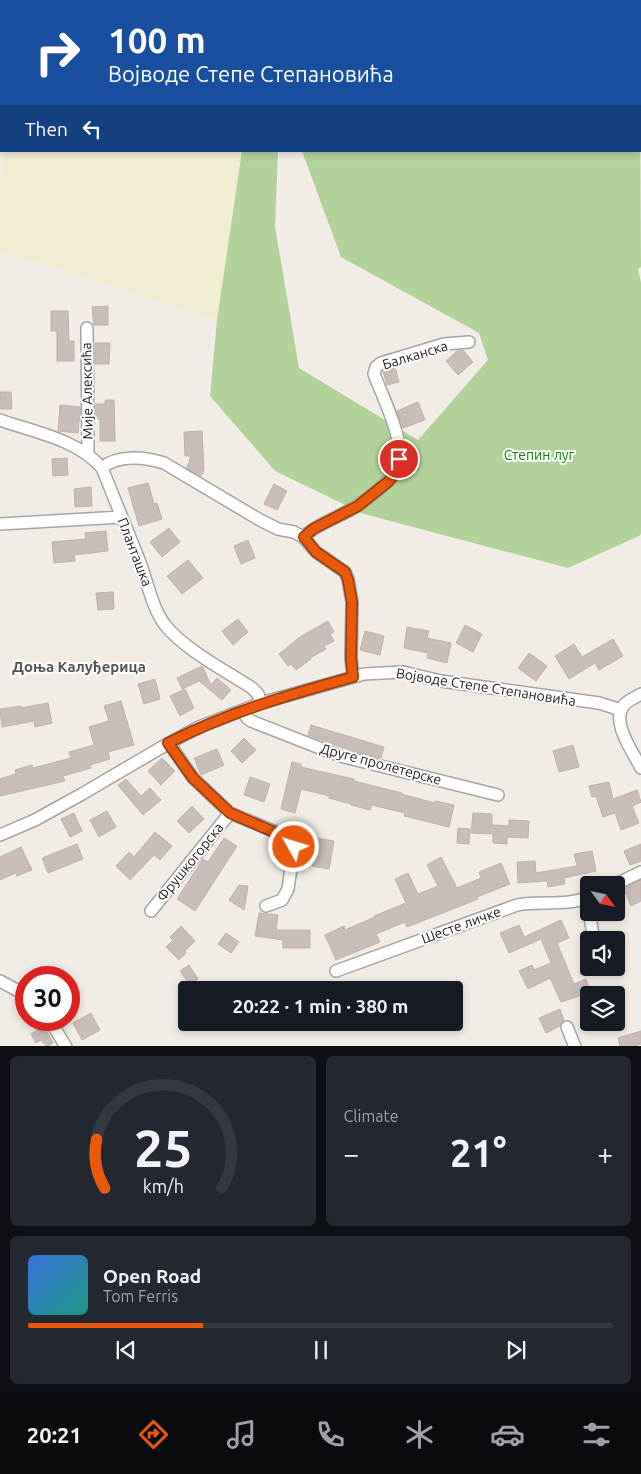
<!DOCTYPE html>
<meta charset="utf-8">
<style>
:root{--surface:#171b24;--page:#242831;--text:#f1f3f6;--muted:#9ea1a6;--line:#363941;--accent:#ea580c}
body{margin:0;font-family:Ubuntu,sans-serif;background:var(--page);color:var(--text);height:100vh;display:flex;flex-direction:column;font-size:19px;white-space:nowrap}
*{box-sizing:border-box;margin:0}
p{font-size:16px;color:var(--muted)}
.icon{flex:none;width:28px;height:28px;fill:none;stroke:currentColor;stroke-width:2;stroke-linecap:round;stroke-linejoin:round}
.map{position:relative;height:1046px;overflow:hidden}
.drawer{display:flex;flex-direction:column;gap:10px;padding:10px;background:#0d0f14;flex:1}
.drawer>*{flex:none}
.top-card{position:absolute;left:0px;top:0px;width:641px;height:152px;box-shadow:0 2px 8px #0003;background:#1a4fa0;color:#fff;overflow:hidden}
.needle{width:32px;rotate:123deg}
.fabs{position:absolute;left:580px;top:876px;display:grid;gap:10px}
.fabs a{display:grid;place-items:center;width:45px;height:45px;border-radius:5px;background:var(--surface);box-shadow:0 2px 8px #0003;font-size:25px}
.speed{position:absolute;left:15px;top:966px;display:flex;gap:10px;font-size:25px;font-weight:700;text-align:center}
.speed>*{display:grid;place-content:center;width:65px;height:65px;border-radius:50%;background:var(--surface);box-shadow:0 2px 8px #0003;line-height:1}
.speed .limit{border:8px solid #d22;background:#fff;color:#111}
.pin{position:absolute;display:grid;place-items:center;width:42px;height:42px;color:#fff;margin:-21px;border:2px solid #fff;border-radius:50%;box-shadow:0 1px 5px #0007}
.me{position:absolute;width:55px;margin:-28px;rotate:309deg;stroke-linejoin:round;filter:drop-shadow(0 0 4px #0008)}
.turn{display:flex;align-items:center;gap:18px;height:105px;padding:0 25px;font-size:22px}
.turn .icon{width:65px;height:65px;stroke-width:2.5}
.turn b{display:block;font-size:35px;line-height:42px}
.then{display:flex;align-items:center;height:48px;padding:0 25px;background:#0003;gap:10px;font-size:19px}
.big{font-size:38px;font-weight:700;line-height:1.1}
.drawer .widget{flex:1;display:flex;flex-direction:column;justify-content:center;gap:8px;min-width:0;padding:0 18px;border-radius:8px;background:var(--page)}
.drawer .dial{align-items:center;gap:0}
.dial svg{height:130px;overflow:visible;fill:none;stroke:var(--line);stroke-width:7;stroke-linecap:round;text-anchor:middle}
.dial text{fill:var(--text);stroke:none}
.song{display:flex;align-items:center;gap:15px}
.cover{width:60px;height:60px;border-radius:8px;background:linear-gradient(135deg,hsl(220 70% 55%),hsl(170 70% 35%))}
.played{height:5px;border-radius:2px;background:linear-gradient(90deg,var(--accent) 30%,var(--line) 30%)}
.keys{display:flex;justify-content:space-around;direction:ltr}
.heat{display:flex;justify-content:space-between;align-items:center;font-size:28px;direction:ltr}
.drawer .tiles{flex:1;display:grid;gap:10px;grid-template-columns:1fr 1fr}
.widget:last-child{grid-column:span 2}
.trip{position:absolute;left:178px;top:981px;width:285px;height:50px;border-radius:5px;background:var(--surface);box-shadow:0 2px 8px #0003;font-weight:700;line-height:50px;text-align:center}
.dock{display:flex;height:80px;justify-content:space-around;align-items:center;background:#090b0e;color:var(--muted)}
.dock .icon{width:35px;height:35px}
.dock .current{color:var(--accent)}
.dock b{font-size:22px;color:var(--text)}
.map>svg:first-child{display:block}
</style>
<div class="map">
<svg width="641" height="1047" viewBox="0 0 641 1047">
<rect width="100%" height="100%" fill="#f1ece6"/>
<path fill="#f0edd2" d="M5,151H242L217,320L0,251V181Z"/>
<path fill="#b3d19a" d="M129,0H411L413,1H131Z
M640,99L641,267L638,269L641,283V534L639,536L568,568L364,514L275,471L210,396L217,320L242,151H278L275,226L299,368L418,440L488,360L479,333L341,257L302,151H640Z"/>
<path fill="#c9bdba" stroke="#c3b0a8" d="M108,306V325H94L92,307Z
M51,311H68L69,341H74V361H57V331H51Z
M95,343H110L109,364H95Z
M458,350H463L473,362L458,375L446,361Z
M395,367L399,382L387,385L383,371Z
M0,392H11L12,409H0Z
M105,400H114L115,441H100V419H95V404H105Z
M418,402L425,420L403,428L397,411Z
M60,405L80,407V420H79L78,433L58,431Z
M202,431L204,470L201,476L187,468L191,456H185L184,432Z
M67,458L68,475L53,476L52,459Z
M148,483L154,504L157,503L162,519L139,526L128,488Z
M274,484L287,491L277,510L264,504Z
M91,487L92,506L75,507L74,489Z
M169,528L180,542L162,557L150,542Z
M106,531L108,551L74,555L75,561L54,563L52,542L86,539L85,533Z
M248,540L255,558L241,564L234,546Z
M188,560L203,578L182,594L167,576Z
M113,592L114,609L98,610L96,593Z
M238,619L248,632L233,645L222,631Z
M328,621L334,632L330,634L334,641L324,646L326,649L310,658L311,659L296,670L291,664L288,666L279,654L300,637Z
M465,625L482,634L473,652L456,643Z
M407,627L429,631L427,638L451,643L447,663L427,658L428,653L404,648Z
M365,631L384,636L380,655L360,650Z
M613,639L623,656L599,670L595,663L569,679L555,656L574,644L582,657Z
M529,653L547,666L536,681L518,668Z
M202,666L211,685L217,678L231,690L222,700L199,681L182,689L177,678Z
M155,679L160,699L144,704L138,684Z
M185,689L194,708L180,716L170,696Z
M121,701L134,745L108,752L110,759L90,765L91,768L63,776L65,781L0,796V779L16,774L15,770L32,765L33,768L71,758L69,752L94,745L89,727L109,721L104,706Z
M48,703L52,723L35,727L34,721L2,727L0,709L21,706V708Z
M311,725L384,747L381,758L352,751L308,735Z
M244,738L256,750L242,763L231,751Z
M573,745L579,767L559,772L553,751Z
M217,749L224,765L201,775L194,758Z
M162,758L175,771L161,785L148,771Z
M292,762L301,764V767L354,779V781L402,793L401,794L435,803V801L454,805L449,827L404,816L405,813L372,805L370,810L351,805V804L329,798L330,796L301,789L295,813L281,809Z
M250,777L270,784L264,802L244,795Z
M126,779L141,796L150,788L161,800L143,815L118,785Z
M609,782L613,799L637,790L641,802L632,806L639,823L621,830L615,813L603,817L596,796L592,797L589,786Z
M192,806L204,819L189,833L177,821Z
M107,811L116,827L99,837L90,820Z
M74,813L82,831L70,837L61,819Z
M473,813L492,814V825L509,826V820L529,821L528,838L507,837V844L493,843V834L471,833Z
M458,828L470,829L469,844L457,843Z
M155,832L172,846L160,860L154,855L130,880L116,866L129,852L134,857Z
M224,838L237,846L195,911L177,899L203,859L208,862Z
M317,838L334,841L329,869L312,866Z
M77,844L83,859L48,873L42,858Z
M641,844V861L630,865L624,851Z
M21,847L32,870L17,876L16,873L0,880V857Z
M592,851L596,871L564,878L565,884L548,887L547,881L518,883L517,862L535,861L536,873L577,866L574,854Z
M441,857L457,888L481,878L479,872L501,863L510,884L477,897L478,899L407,927L405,922L376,934L380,942L336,960L325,935L344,926L345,930L375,917L374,916L406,903L395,879L408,873L418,894L438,886L427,865Z
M641,880V901L631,906L624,889Z
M239,885L248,886L244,910L229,900Z
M259,913L278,915L276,930H310V948H283V940L255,936Z
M561,920L569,938L557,943L574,984L586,979L591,992L561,1002L550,978L528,989L519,971L532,965L534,970L551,963L541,939L509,953L500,933L519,925L524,937Z
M181,926L195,941L185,951L186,953L179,960L166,947L173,940L170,937Z
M226,933L239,942L231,953L218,944Z
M189,965L198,979L190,985L180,971Z
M560,1009L564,1020L560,1026L546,1033L539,1018Z
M91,1013L100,1030L82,1040L73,1023Z
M44,1026L53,1043L47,1047L41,1040L36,1043L31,1034Z
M641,1031V1044L632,1047H620L618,1038Z"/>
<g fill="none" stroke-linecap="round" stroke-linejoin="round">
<defs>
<path id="minor" d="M532,1L533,0
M87,328L88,454
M0,420C34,432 77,439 102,468C114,498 126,528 138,557C147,579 151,606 165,625C184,649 226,671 252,688L258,694L261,703
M102,468C118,454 145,457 164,463L260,520L278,529L294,532L303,537L316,552L345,572L348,579L352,602L351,658L353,677
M0,524L121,517
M303,537C318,523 340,517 357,506C367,499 391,481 397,470C408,446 383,398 374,374L376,367L381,363L444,344L469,342
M641,694C636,697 629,700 625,704C609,720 633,752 641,768
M243,710L247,718L251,721L340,756L498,795
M169,743L193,778L230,813L288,837L293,841L294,847L288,889L282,900L266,906
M0,835L35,820L82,794L169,743L199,727L261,703L364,674L403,672L441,681L599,703L621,710
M614,885L641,872
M151,911L230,813
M589,912L594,940
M336,971L517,905C541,900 565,907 589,897
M0,981L26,995
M50,1020L66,1047
M567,1027L575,1047"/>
</defs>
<use href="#minor" stroke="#a4a4a4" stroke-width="14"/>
<use href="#minor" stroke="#fff" stroke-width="11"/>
</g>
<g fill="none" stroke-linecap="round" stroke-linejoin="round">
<defs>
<path id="route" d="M294,847L293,842L288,838L230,813L193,778L168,743C229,712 288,695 353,677L351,658L352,602L348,580L345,572L316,552L304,537L313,529L358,506L389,481L397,470L399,459"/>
</defs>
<use href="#route" stroke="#983908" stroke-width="12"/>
<use href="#route" stroke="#ea580c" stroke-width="9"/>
</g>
<g text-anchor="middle" stroke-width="4" stroke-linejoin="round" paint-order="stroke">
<g font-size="14" fill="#202020" stroke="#fff">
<text transform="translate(415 355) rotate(-17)" y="5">Балканска</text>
<text transform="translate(87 391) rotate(-91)" y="5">Мије Алексића</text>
<text transform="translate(135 552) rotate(69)" y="5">Планташка</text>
<text transform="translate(486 687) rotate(9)" y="5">Војводе Степе Степановића</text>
<text transform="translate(381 764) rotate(15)" y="5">Друге пролетерске</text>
<text transform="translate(190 862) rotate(-51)" y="5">Фрушкогорска</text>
<text transform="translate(461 925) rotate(-20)" y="5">Шесте личке</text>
</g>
<g font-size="14" fill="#118309" stroke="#fff">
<text x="539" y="460">Степин луг</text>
</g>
<g font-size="15" font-weight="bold" fill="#535353" stroke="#fff">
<text x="79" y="672">Доња Калуђерица</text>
</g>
</g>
</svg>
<div class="fabs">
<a><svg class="needle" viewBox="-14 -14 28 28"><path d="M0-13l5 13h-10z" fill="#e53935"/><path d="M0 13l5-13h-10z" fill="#9ea1a6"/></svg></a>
<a><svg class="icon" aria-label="sound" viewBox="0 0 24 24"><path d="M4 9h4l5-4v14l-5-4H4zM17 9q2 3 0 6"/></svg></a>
<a><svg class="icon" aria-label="layers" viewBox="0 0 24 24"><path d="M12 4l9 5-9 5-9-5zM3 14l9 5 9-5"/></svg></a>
</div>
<div class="speed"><div class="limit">30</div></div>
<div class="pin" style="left:399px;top:459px;background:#d93025"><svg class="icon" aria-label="arrive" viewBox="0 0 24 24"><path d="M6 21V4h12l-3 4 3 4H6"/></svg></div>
<svg class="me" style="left:294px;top:847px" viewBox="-20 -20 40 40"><circle r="17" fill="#ea580c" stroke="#fff" stroke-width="3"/><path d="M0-11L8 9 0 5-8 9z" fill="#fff"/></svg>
<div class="trip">20:22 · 1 min · 380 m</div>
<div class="top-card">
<div class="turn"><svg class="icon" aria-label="right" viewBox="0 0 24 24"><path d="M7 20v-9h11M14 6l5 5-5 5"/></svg><div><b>100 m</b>Војводе Степе Степановића</div></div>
<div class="then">Then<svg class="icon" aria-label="left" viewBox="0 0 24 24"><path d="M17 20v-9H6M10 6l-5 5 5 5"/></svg></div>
</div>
</div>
<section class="drawer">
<div class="tiles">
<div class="widget dial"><svg viewBox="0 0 100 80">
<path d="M14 69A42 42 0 1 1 86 69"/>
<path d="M14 69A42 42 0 0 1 9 39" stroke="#ea580c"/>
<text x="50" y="56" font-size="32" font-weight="700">25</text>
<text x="50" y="72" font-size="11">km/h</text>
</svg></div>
<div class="widget"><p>Climate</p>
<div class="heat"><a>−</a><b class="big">21°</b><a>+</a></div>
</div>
<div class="widget">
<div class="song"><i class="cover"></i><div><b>Open Road</b><p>Tom Ferris</p></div></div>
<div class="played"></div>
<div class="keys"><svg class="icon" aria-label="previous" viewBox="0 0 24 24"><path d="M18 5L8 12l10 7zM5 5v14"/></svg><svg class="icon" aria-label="pause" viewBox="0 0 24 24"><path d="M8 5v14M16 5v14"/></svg><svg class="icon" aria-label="next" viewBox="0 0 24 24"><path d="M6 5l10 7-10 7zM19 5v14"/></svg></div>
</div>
</div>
</section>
<nav class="dock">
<b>20:21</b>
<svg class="icon current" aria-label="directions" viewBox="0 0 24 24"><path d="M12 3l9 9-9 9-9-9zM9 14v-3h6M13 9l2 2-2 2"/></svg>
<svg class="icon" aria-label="music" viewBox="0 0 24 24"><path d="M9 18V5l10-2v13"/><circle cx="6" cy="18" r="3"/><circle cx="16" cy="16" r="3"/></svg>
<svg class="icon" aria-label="phone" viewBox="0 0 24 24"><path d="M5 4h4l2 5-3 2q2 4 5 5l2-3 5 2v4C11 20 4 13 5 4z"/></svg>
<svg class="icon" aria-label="climate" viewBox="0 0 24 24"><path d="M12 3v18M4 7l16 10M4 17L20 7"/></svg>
<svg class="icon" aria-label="car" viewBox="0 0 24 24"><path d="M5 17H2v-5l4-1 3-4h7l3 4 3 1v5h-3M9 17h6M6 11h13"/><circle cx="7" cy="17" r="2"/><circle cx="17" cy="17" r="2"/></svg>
<svg class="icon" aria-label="filters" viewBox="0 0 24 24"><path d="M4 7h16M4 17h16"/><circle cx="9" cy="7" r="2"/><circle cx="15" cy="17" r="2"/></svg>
</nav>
